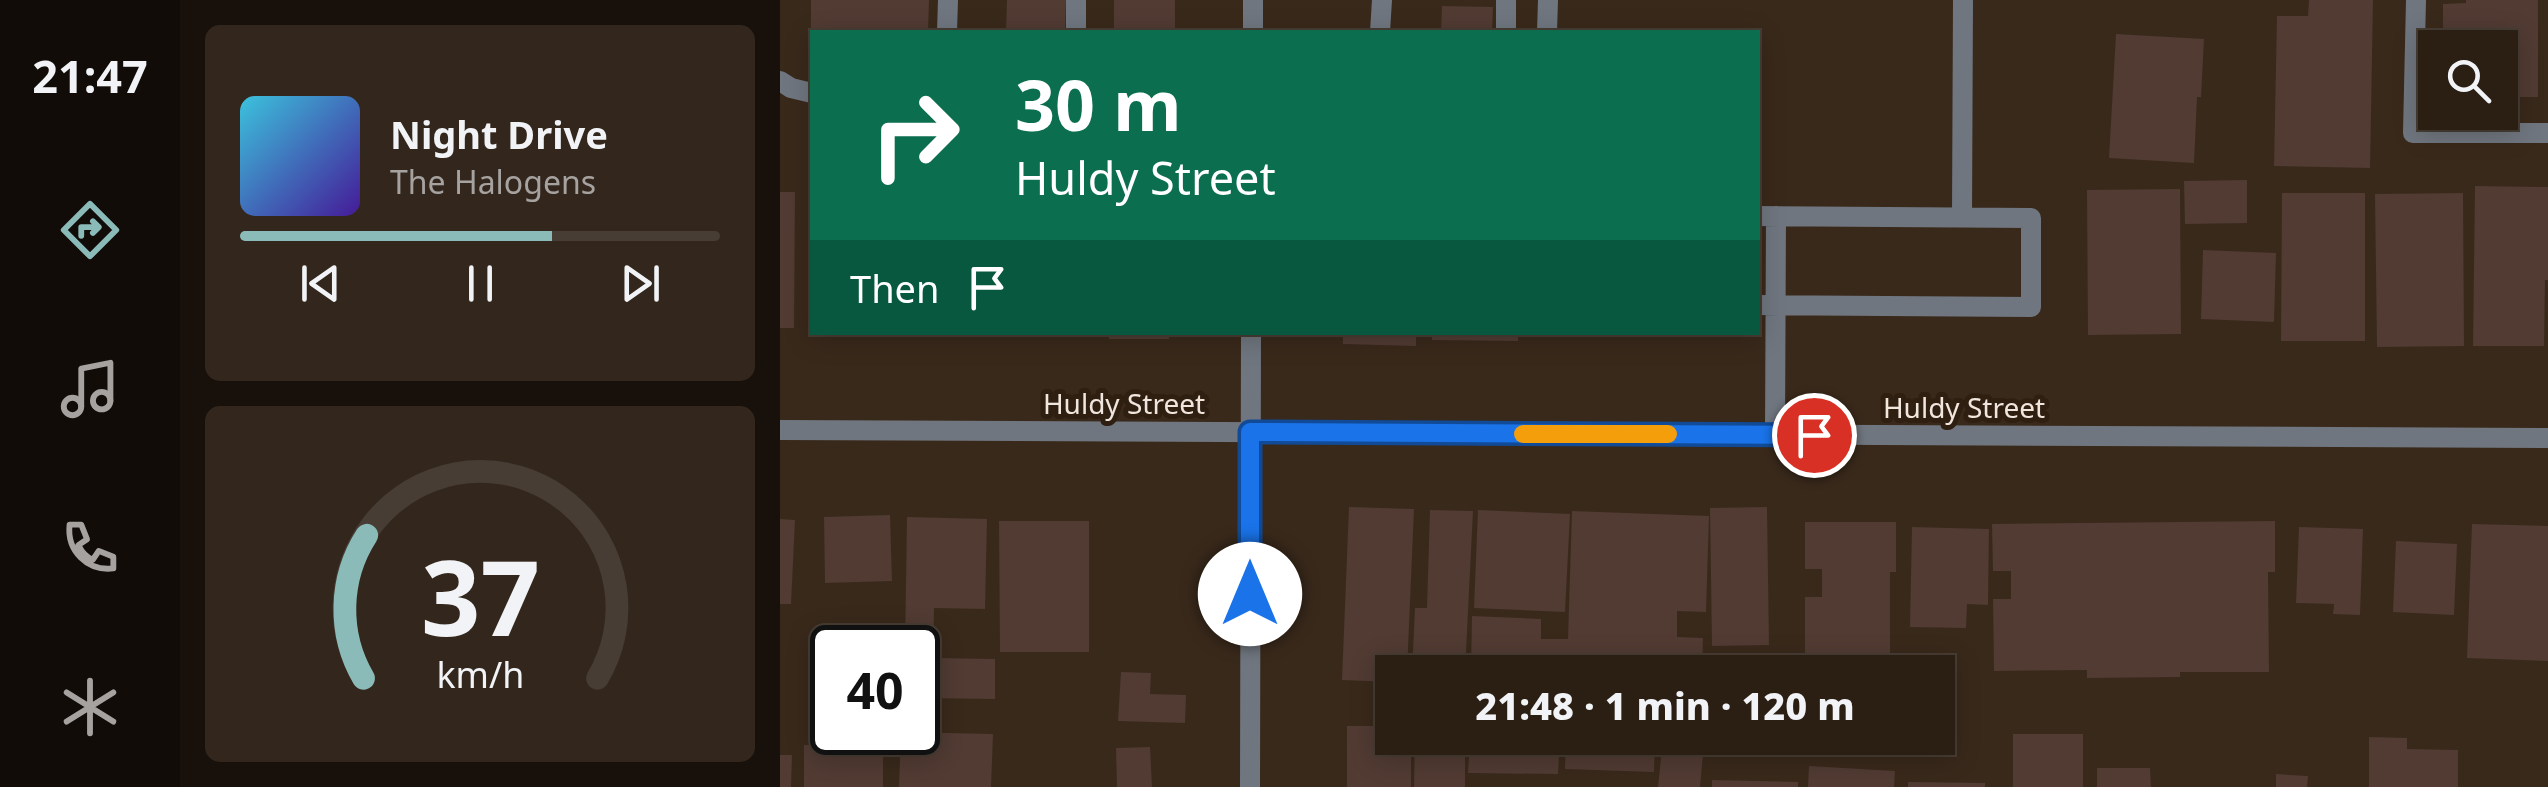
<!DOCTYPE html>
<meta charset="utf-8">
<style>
:root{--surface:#2b1f14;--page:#33271d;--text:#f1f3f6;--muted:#a6a2a0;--line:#473d34;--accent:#8bbbb9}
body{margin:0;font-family:"Noto Sans",sans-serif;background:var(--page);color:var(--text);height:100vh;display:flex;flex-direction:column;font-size:38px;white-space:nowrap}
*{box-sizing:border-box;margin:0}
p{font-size:32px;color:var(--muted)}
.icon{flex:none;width:55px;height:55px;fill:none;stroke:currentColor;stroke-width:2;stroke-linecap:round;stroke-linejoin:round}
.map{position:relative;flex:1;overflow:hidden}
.details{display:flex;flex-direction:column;gap:25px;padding:25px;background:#18110b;width:600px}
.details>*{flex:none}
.banner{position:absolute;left:30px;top:30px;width:950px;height:305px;border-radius:0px;box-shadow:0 5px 25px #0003,0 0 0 2px var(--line);background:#0b6e4f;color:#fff;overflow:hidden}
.tools{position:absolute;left:1638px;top:30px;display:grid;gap:20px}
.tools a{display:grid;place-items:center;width:100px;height:100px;border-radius:0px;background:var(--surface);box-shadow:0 5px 25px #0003,0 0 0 2px var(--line);font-size:50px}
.speed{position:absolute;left:30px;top:625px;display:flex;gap:20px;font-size:50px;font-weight:700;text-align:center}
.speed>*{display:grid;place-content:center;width:130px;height:130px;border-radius:50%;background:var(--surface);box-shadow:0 5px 25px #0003,0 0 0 2px var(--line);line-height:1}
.speed .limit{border:5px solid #111;border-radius:15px;background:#fff;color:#111}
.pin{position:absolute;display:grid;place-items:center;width:85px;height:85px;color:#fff;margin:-42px;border:5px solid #fff;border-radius:50%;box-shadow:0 2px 10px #0007}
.me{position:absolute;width:110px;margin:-55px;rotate:0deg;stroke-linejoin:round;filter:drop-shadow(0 0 8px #0008)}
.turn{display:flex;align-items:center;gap:35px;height:210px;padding:0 40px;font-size:45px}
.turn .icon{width:130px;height:130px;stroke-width:2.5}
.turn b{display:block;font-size:70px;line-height:85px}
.then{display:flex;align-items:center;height:95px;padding:0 40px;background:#0003;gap:20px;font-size:38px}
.details .tile{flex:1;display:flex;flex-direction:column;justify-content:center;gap:15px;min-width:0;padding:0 35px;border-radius:15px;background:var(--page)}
.details .dial{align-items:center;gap:0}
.dial svg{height:260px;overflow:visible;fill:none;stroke:var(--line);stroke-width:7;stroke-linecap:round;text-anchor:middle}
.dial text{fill:var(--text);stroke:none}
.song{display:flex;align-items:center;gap:30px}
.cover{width:120px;height:120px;border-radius:15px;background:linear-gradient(135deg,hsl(190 70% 55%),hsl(260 70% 35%))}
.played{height:10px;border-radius:5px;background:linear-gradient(90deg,var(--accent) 65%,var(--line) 65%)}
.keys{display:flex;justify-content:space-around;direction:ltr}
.trip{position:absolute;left:595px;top:655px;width:580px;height:100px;border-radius:0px;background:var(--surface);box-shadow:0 5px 25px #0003,0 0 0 2px var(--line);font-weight:800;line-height:100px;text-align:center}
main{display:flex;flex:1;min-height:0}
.tabs{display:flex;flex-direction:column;width:180px;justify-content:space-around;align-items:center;background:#110c08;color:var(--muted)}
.tabs .icon{width:70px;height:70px}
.tabs .on{color:var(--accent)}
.tabs b{font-size:45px;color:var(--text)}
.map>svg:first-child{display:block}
</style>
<main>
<nav class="tabs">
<b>21:47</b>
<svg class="icon on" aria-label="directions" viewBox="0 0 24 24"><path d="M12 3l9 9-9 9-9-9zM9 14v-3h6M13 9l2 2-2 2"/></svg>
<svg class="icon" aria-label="music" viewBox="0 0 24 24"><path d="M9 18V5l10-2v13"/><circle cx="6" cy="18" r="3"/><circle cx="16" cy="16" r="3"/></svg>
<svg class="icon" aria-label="phone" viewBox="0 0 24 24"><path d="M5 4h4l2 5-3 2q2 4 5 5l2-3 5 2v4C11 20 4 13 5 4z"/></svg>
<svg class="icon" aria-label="climate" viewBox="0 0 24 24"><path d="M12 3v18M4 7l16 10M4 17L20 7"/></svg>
</nav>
<section class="details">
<div class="tile">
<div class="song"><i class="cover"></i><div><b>Night Drive</b><p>The Halogens</p></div></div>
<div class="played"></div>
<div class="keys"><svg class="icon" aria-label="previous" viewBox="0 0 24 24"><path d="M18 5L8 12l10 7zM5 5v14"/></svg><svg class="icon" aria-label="pause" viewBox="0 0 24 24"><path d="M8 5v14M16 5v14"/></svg><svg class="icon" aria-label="next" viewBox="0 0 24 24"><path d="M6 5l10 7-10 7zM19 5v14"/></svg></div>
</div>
<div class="tile dial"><svg viewBox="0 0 100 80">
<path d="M14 69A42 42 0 1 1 86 69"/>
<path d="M14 69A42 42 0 0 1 15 25" stroke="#8bbbb9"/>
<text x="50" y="56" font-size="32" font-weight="700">37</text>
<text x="50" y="72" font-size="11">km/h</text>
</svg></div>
</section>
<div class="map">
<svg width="1768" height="787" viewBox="0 0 1768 787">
<rect width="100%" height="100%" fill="#39291b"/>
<path fill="#513b33" d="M31,0H149L148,32H31Z
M227,0H286L285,32H226Z
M334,0H395V32H334Z
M1529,0H1593L1590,168L1494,166L1497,16H1528Z
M1686,0H1758V97H1720V48H1663V4L1686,3Z
M662,6L713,7L712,32H661Z
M1336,34L1424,39L1421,97H1417L1414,163L1329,158Z
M1467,180V223L1405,224L1404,181Z
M1695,186L1768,187V280H1765L1764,346H1693Z
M1400,189L1401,334L1308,335L1307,190Z
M0,192H15L14,328H0Z
M1502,193H1585V341H1501Z
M1683,193L1684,346L1597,347L1595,194Z
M1423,250L1496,253L1494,322L1421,319Z
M329,332H389V339H329Z
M563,332H636V346L563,344Z
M652,332H738V341L652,340Z
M569,507L634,509L627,672H612V682L562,680Z
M987,507L989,645L932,646L930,508Z
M650,510L693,511L685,672H632L635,608H647Z
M698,510L790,514L785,612L694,608Z
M792,511L929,516L926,612L897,611V637L923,638L922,672H691L692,616L761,619V639H788Z
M110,515L112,581L45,583L44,517Z
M127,517L207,519L205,609L154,608L153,658L215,659V699L138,698V648H125Z
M0,519L15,520L11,604H0Z
M219,521H309V652H220Z
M1495,521V572H1488L1489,672H1400V677L1307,678V670L1214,671L1213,599H1231V571H1213L1212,524Z
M1025,522H1116V572H1110V670H1025V597H1042V569H1025Z
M1692,524L1768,526V661L1687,658Z
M1132,527L1209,529L1208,605L1187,604L1186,628L1130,627Z
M1519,527L1583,529L1580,615L1553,614L1554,604L1516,603Z
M1616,541L1677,544L1674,615L1613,612Z
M979,659L1020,661V672H978Z
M341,672L371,673L370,694L406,695L405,723L338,721Z
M567,726H612V738H631V787H567Z
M121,732L213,734L211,787H119Z
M1233,734H1303V787H1233Z
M1589,737L1627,738V749L1678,750V787H1589Z
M635,738H685V787H634Z
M690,738H780L778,774L688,773Z
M786,738H875L874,772L785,769Z
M883,739L924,743L920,787H878Z
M24,745L103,746V787H24Z
M370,747L372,787H337L336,748Z
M0,755H12L11,787H0Z
M1029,766L1115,771L1114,787H1028Z
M1317,768H1370L1371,787H1317Z
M1496,774L1528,776L1527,787H1496Z
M932,780L1018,782V787H932Z
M1128,782L1205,783V787H1128Z"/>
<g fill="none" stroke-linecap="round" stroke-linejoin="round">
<path stroke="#70767f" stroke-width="20" d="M1636,0L1633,133H1768
M167,32L168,0
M296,32V0
M600,32L602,0
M726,32V0
M767,32L768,0
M0,81L11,88L32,93
M978,216L1251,218V307L978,305
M1182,217L1183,0
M995,435L996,216"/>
<path stroke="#70767f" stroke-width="20" d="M0,430L1768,438"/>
<path stroke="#70767f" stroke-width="20" d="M473,32V0
M470,787L471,332"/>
</g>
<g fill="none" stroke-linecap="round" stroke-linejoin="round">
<defs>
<path id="route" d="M470,594V432L1034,435"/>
</defs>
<use href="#route" stroke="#114b97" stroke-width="25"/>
<use href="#route" stroke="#1a73e8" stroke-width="18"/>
<path stroke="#f59e0b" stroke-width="18" d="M743,434H888"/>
</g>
<g text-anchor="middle" stroke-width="10" stroke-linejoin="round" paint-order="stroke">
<g font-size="28" fill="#f1e6dd" stroke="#2f1f11">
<text x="344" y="414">Huldy Street</text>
<text x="1184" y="418">Huldy Street</text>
</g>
</g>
</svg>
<div class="tools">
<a><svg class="icon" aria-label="search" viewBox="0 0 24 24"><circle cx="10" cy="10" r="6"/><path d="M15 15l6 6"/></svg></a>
</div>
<div class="speed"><div class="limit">40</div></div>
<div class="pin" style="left:1034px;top:435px;background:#d93025"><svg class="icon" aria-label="arrive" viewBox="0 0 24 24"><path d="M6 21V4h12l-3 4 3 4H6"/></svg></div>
<svg class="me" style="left:470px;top:594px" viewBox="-20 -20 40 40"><circle r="19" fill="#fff"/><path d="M0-13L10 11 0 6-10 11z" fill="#1a73e8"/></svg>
<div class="trip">21:48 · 1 min · 120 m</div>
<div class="banner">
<div class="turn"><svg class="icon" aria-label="right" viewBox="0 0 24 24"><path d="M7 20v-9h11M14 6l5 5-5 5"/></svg><div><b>30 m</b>Huldy Street</div></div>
<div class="then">Then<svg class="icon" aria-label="arrive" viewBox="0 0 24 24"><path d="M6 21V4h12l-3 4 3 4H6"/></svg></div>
</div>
</div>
</main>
